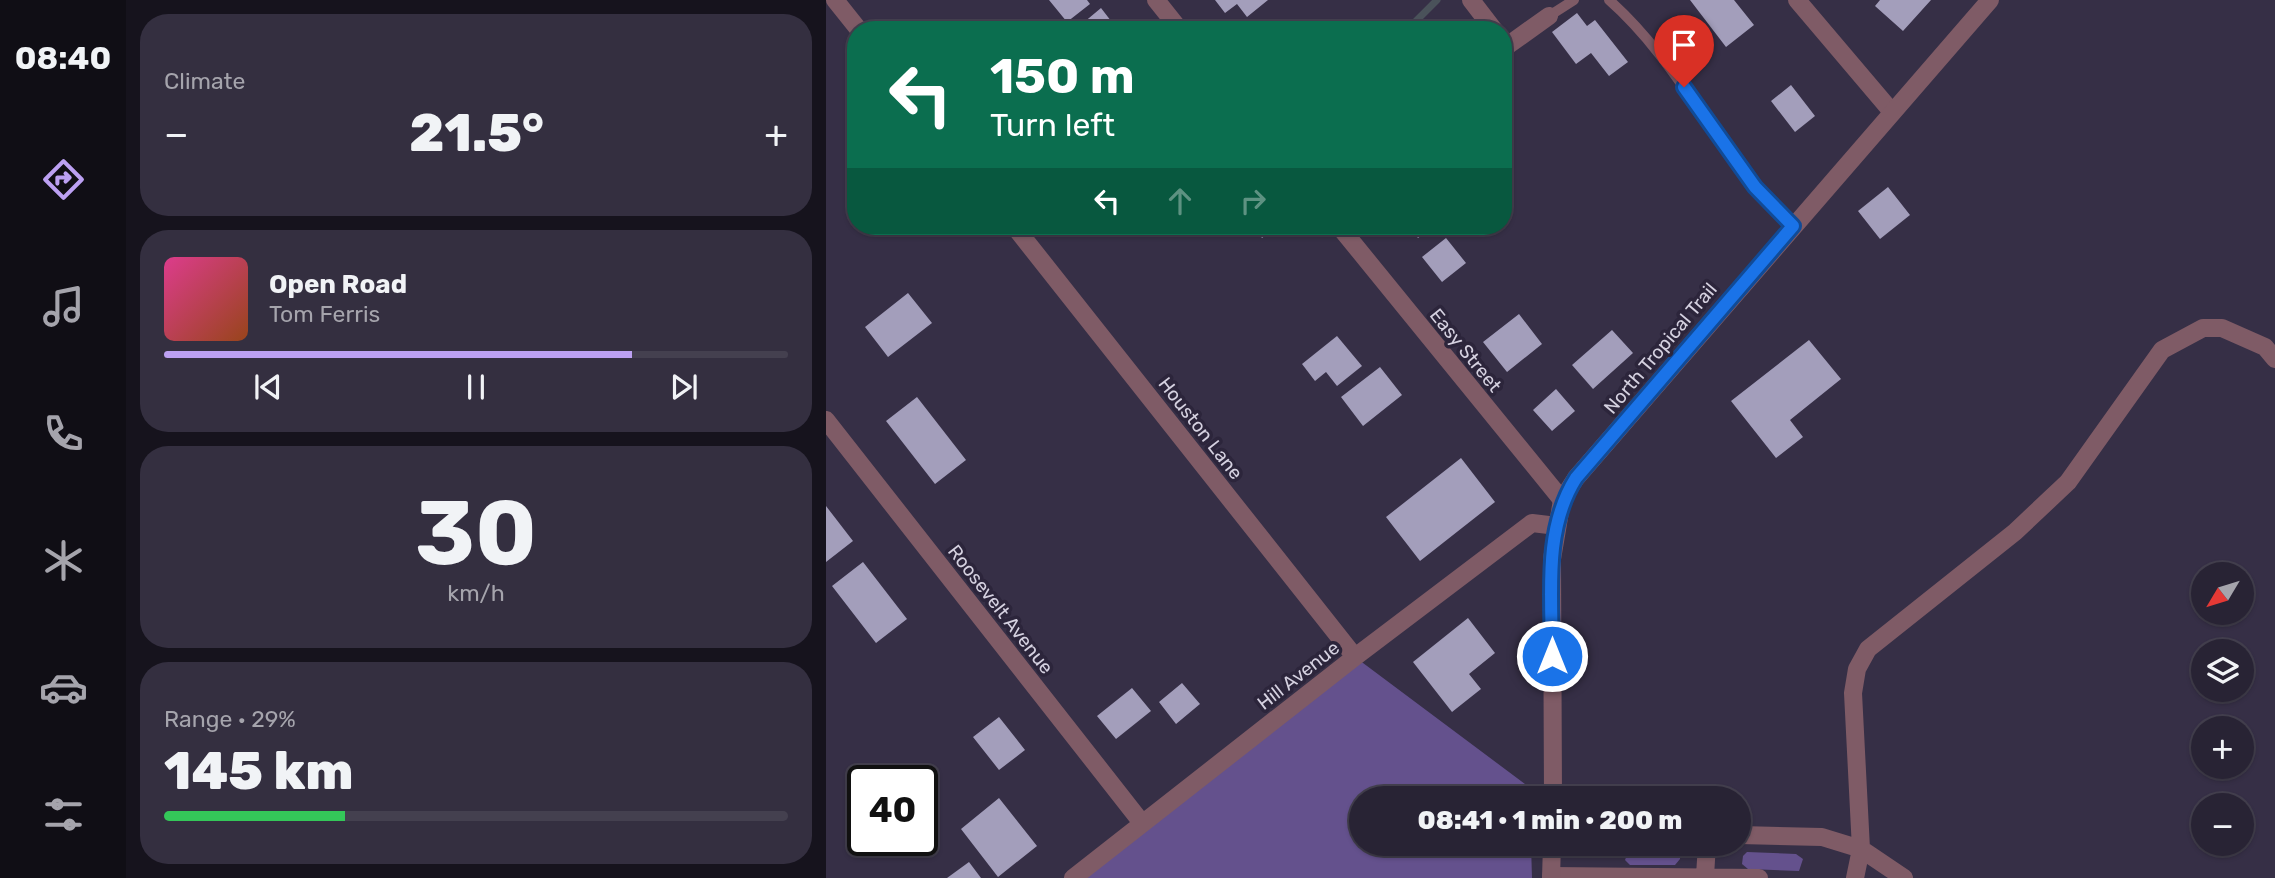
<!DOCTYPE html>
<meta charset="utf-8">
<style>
:root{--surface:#282334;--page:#342f40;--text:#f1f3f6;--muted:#a5a4ac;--line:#44404f;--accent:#bca0f2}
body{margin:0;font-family:Rubik,sans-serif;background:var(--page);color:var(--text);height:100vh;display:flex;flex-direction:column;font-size:26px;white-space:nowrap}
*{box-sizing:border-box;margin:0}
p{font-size:23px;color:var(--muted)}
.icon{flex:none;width:38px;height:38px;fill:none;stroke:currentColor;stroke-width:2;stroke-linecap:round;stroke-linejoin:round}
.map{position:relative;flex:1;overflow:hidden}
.panel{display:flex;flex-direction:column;gap:14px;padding:14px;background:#16131d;width:700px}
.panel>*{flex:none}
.banner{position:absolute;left:21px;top:21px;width:665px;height:214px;border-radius:28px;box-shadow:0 2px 5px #0004,0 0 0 2px var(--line);background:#0b6e4f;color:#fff;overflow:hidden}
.needle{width:46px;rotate:232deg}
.controls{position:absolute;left:1365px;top:562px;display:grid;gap:14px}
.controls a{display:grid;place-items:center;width:63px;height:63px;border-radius:50%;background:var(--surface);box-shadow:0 2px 5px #0004,0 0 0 2px var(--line);font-size:35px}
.speed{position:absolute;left:21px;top:765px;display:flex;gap:14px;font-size:35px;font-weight:700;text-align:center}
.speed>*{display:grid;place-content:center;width:91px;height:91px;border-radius:50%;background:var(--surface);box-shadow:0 2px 5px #0004,0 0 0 2px var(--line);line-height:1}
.speed .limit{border:4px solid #111;border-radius:10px;background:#fff;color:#111}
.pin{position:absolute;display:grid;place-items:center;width:60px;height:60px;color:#fff;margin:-72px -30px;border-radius:50% 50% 50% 0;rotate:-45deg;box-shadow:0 0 7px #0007}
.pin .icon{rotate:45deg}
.me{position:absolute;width:77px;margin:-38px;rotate:0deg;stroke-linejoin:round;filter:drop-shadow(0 0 5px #0008)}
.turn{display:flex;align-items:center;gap:24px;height:147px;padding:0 28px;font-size:32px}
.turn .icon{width:91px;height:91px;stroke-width:2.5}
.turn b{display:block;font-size:49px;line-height:60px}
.lanes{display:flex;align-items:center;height:66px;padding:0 28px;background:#0003;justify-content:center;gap:35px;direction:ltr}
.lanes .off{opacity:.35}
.big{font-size:52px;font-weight:800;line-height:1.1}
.panel .tile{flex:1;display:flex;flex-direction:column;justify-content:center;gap:10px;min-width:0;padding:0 24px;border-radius:28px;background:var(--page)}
.panel .dial{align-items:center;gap:0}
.dial b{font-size:91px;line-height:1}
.song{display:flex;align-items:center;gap:21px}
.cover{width:84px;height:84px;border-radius:10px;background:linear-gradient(135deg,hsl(330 70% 55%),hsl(20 70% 35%))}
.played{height:7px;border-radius:4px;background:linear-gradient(90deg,var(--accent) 75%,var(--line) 75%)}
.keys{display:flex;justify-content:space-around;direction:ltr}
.heat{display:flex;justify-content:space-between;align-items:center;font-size:38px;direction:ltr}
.charge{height:10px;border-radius:5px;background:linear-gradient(90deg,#34c759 29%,var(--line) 0)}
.trip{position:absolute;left:523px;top:786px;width:402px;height:70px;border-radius:35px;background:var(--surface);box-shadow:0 2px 5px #0004,0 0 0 2px var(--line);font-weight:800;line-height:70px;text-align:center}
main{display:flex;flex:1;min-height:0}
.menu{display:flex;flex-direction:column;width:126px;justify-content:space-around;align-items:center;background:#100e15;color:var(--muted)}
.menu .icon{width:49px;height:49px}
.menu .current{color:var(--accent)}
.menu b{font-size:32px;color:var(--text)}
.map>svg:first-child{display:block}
</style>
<main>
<nav class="menu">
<b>08:40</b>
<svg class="icon current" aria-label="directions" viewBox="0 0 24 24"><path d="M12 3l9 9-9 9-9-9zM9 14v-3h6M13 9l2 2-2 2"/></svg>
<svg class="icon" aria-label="music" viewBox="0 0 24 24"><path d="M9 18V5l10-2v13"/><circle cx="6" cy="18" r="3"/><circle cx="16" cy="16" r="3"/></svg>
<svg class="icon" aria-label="phone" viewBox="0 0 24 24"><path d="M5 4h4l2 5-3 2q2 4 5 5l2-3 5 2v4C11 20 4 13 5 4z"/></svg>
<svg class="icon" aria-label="climate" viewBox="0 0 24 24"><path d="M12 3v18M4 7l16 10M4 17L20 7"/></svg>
<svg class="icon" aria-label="car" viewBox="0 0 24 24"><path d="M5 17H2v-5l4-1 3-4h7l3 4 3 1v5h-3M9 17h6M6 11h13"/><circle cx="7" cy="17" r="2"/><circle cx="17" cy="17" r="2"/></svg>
<svg class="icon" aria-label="filters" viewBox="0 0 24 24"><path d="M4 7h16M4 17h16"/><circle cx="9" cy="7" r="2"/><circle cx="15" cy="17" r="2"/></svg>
</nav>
<section class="panel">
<div class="tile"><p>Climate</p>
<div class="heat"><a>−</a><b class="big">21.5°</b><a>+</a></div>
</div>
<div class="tile">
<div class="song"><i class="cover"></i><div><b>Open Road</b><p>Tom Ferris</p></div></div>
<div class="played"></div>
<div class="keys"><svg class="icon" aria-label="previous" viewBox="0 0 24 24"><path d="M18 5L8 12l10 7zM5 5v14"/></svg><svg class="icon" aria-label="pause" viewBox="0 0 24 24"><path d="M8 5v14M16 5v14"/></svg><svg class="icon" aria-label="next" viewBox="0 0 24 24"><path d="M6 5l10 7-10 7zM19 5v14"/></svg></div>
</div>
<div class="tile dial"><b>30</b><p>km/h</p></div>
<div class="tile"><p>Range · 29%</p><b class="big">145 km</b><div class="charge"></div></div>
</section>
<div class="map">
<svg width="1449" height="878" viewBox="0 0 1449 878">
<rect width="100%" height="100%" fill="#362f46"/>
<path fill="#64518d" d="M529,657L703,787V798H536V844H705L706,878H248Z
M848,846L854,852V859L849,865H804L799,860L803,850Z
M921,852L970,854L977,859L973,871L922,869L916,864L917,856Z"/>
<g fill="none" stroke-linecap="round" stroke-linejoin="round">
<path stroke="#4a525a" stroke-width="7" d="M581,30L611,0"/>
</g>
<path fill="#a39ebb" d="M223,0H261L264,4L241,22Z
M389,0H442L421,17L411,4L399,13Z
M864,0H908L928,25L900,47Z
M1054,0H1105L1077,31L1049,6Z
M275,8L292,30H252L251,28Z
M751,13L761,26L769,20L802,62L783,76L765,53L750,64L726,32Z
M965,85L989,116L969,132L945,101Z
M1062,187L1084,215L1054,239L1032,211Z
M427,226H452L436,238Z
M582,226H608L592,238Z
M620,238L640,263L616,282L596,257Z
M82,293L106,323L62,357L39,327Z
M693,314L716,344L681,372L657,342Z
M786,330L807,353L767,389L746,365Z
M511,336L536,366L511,386L500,372L489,381L476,364Z
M983,340L1015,379L964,420L977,437L950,458L905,401Z
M554,367L576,395L537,426L515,397Z
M730,389L749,411L726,431L707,410Z
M91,397L140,460L109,484L60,421Z
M635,458L669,502L594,561L560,517Z
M0,506L27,541L0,562Z
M37,562L81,619L50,643L6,586Z
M642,618L669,653L643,674L655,689L626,712L587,662Z
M356,683L374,704L350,724L333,702Z
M306,688L325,711L290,739L271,716Z
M173,717L199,750L173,770L147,737Z
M173,798L211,846L172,877L135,829Z
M143,862L155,878H121Z"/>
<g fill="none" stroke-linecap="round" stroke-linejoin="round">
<path stroke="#7f5b66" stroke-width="10" d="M783,0C857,65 894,160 967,226
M723,16L748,0"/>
<path stroke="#7f5b66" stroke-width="18" d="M9,0L33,30
M330,0L354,30
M645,0L668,30
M971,0L1066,112
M677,41L681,46L723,16
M188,226L529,657
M513,226L736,500
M0,420L316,823
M914,835L996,837L1035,849L1078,878
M725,876L933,878
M879,876L881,844
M247,878L529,657L706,523L731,526
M1029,878L1035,849L1027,693L1031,669L1042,649L1189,532L1242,482L1336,350L1377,328H1396L1439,347L1449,359"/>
<path stroke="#7f5b66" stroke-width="18" d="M727,798L726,559L736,500L750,478L1164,0
M725,878L726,844"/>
</g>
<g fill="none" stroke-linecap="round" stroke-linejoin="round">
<defs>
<path id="route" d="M726,656C726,596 717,530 750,478L967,226L929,187L858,87"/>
</defs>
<use href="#route" stroke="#114b97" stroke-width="18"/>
<use href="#route" stroke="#1a73e8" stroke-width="12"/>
</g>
<g text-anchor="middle" stroke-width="7" stroke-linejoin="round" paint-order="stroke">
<g font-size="19" fill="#d5d1e0" stroke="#2c253b">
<text transform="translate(834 348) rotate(-50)" y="7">North Tropical Trail</text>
<text transform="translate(640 350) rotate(51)" y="7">Easy Street</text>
<text transform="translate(375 428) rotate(52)" y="7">Houston Lane</text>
<text transform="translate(175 609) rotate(52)" y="7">Roosevelt Avenue</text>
<text transform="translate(472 675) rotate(-38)" y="7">Hill Avenue</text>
</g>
</g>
</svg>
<div class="controls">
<a><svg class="needle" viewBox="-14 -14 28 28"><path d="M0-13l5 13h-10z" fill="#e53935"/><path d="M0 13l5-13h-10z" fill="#a5a4ac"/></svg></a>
<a><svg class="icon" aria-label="layers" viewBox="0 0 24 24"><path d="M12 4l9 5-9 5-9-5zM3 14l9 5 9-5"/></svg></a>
<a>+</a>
<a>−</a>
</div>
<div class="speed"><div class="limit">40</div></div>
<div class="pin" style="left:858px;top:87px;background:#d93025"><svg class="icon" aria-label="arrive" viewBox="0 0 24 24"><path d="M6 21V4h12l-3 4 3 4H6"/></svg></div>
<svg class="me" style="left:726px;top:656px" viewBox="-20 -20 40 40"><circle r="17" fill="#1a73e8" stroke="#fff" stroke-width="3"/><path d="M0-11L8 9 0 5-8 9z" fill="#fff"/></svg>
<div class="trip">08:41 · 1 min · 200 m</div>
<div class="banner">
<div class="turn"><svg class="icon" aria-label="left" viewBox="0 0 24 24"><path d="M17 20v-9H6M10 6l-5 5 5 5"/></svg><div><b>150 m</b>Turn left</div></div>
<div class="lanes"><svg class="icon" aria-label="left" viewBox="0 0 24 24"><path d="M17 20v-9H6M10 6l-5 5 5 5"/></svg><svg class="icon off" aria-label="ahead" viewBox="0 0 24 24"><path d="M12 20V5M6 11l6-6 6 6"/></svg><svg class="icon off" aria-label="right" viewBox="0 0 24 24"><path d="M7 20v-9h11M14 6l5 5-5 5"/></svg></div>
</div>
</div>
</main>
